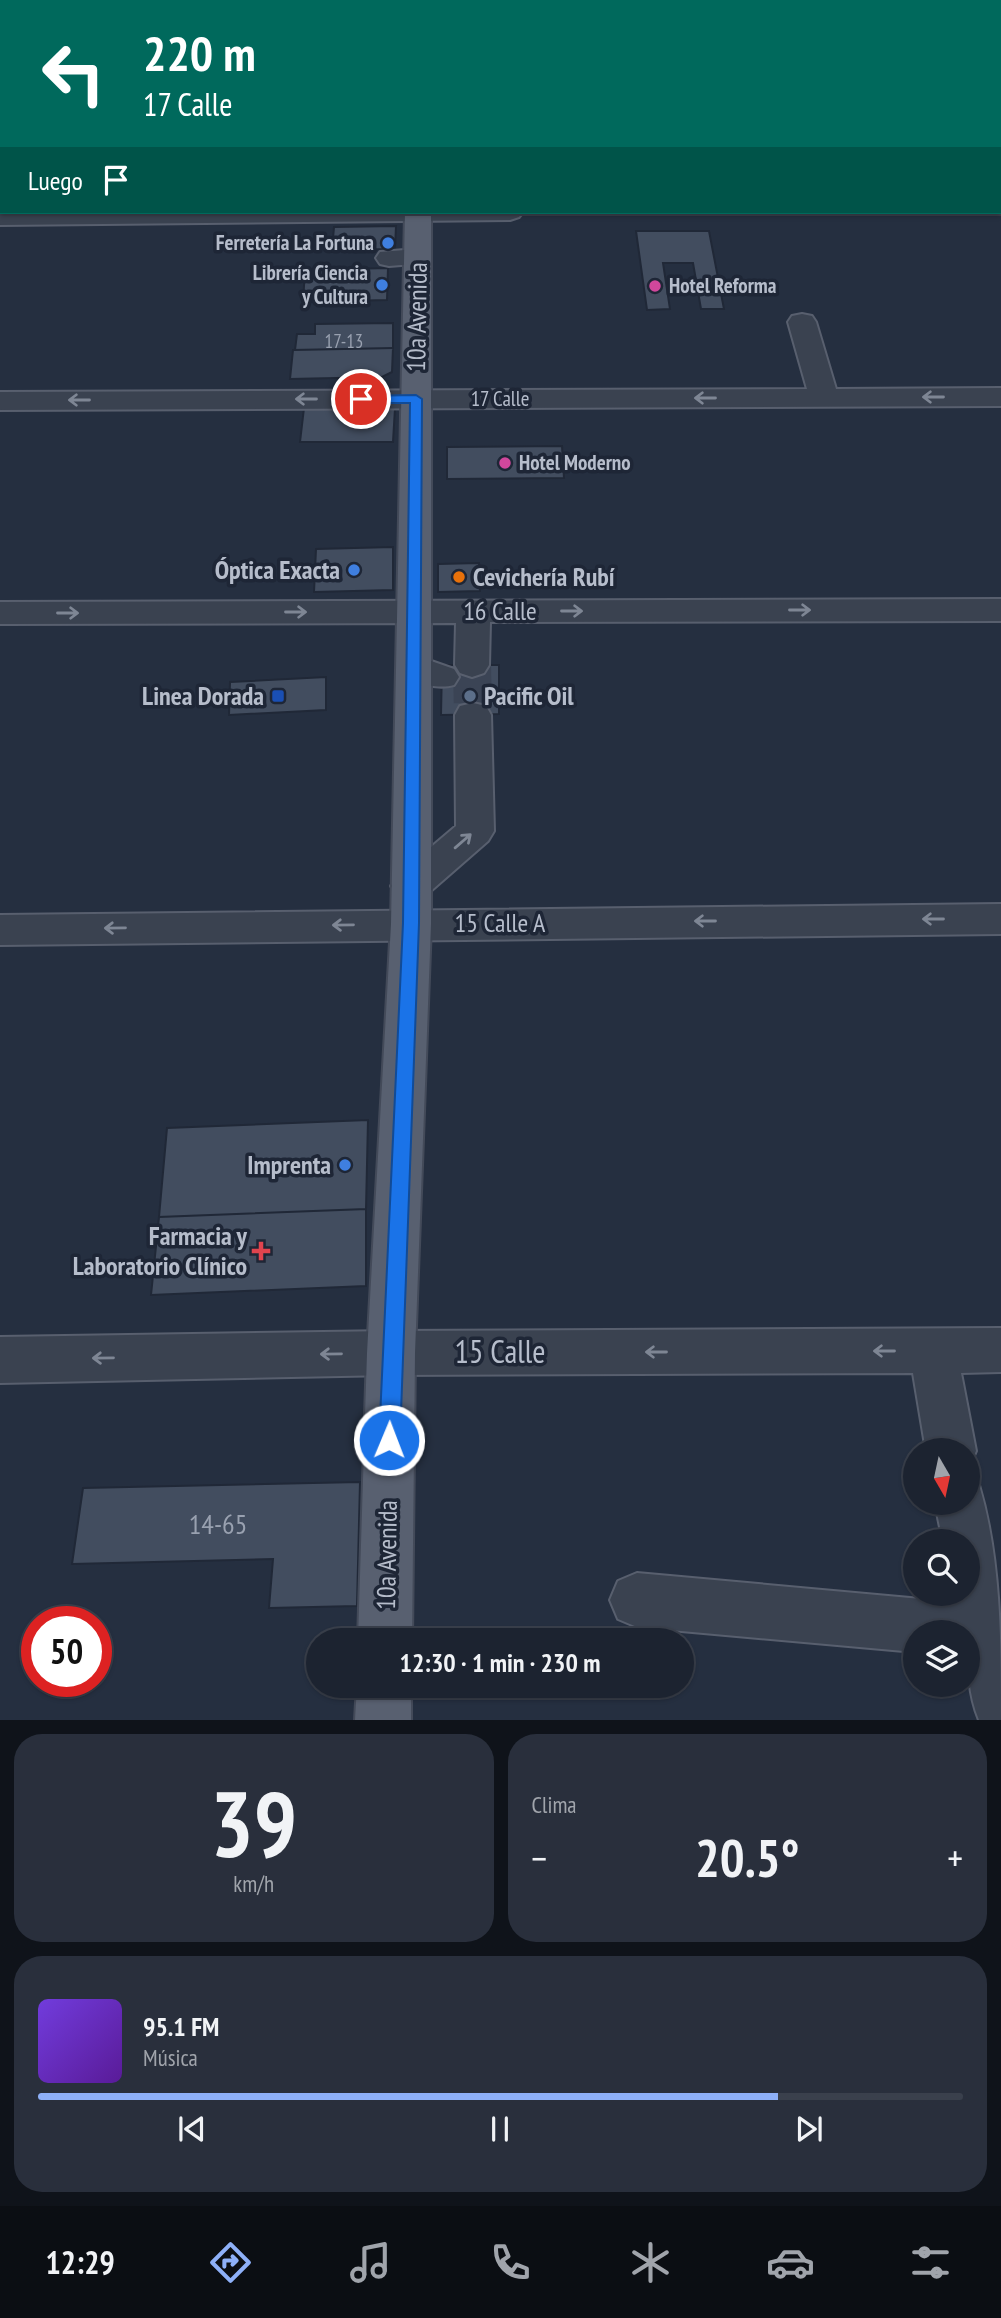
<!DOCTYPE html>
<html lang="es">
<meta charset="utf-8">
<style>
:root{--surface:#1c2330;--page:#292f3c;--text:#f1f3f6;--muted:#a0a4ab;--line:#3a404c;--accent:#8eb0f8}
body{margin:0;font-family:"PT Sans Narrow",sans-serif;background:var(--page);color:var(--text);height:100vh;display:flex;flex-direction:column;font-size:26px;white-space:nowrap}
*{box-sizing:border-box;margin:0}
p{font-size:23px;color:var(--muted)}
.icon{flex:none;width:38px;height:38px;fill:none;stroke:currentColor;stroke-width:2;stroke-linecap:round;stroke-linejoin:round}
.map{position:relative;height:1720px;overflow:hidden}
.side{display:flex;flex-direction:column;gap:14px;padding:14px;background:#0f131a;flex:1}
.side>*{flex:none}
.guide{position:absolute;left:0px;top:0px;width:1001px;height:214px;box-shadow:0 2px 5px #0004,0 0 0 2px var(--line);background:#00695c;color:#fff;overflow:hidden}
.needle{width:46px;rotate:171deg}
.fabs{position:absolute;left:903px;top:1438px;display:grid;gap:14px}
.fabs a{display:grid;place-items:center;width:77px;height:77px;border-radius:50%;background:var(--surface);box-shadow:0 2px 5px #0004,0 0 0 2px var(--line);font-size:35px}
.speed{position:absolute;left:21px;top:1606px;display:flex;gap:14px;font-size:35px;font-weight:700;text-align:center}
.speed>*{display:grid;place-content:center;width:91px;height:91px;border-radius:50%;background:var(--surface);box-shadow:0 2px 5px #0004,0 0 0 2px var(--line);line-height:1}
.speed .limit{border:10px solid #d22;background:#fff;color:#111}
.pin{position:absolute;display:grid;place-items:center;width:60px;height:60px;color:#fff;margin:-30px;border:4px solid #fff;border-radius:50%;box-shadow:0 2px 7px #0007}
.me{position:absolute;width:77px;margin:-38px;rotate:1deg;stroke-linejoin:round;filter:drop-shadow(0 0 5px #0008)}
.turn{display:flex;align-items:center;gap:24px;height:147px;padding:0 28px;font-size:32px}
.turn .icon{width:91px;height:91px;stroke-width:2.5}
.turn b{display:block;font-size:49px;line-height:60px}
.then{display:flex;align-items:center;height:66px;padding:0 28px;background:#0003;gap:14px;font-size:26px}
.big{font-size:52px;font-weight:700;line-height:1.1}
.side .widget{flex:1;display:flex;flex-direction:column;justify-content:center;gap:10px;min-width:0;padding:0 24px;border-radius:28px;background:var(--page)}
.side .dial{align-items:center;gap:0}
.dial b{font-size:91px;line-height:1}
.song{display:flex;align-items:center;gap:21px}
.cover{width:84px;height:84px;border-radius:10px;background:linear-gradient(135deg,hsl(260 70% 55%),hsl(270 70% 35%))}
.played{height:7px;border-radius:4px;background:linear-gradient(90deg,var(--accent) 80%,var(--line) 80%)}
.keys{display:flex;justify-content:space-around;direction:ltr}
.heat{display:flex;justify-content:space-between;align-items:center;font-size:38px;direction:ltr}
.side .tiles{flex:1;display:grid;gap:14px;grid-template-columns:1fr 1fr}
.widget:last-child{grid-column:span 2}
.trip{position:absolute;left:306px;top:1628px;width:388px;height:70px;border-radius:35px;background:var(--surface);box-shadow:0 2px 5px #0004,0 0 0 2px var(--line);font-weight:700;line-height:70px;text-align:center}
.tab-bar{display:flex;height:112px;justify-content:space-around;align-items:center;background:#0b0e13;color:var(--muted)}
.tab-bar .icon{width:49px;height:49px}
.tab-bar .selected{color:var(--accent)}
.tab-bar b{font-size:32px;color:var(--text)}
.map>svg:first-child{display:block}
</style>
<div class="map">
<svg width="1001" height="1720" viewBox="0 0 1001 1720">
<rect width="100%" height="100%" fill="#252f40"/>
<path fill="#424d5f" stroke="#202837" stroke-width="2" d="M461,0H563L610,2H461Z
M396,226L395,249L332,250L334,227Z
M636,231H709L724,309H701L693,263H663L670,309L647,310Z
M388,268L387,300L303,302L305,270Z
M393,323V348L295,350L297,334H315V324Z
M393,348L392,372L382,377L290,379L293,350Z
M304,408H395L393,442H300Z
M562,446L564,478L447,479V447Z
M393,547V590L314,592L316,549Z
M479,563L480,591L438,592V564Z
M442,665H499V714L441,715Z
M326,677V710L229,715L230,682Z
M368,1120L366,1209L159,1217L167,1128Z
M366,1209V1286L151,1295L159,1217Z
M360,1482L357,1606L269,1608L273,1559L72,1564L83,1488Z"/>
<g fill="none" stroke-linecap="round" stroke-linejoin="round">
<path stroke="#3b4455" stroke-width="38" stroke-dasharray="38 19" stroke-linecap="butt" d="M472,665L473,715"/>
<defs>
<path id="minor" d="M925,0H947L948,2H926Z
M999,20H1001V34H999Z
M0,97H2V111H0Z
M999,104H1001L999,119Z
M999,166H1001V186L999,185Z
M999,198L1001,214L991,212H999Z
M0,209L2,212H523L519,217L510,220L0,225Z
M417,249L426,251L430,257L426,263L389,266L380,264L376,258L380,252Z
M802,314L812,316L816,322L836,389L1001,388V406L0,410V392L807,389L788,322L792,316Z
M1001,599V621L490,622L489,665L484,673L472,677L460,673L455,665L456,623L0,624V602Z
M414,655L454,669L459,677L454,685C437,690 407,683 397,667L402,659Z
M473,703L486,706L491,715L494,831L488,841L425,896L411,901L397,896L391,886L397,876L456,826L455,715L460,706Z
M1001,904V934L0,945V915Z
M1001,1328V1372L961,1373L976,1451L968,1469V1451H926L913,1373L391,1375L0,1383V1337L391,1331Z
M968,1481L979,1485C1001,1558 1001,1642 1001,1720H979C967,1691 968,1663 968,1633H915V1652L637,1627L618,1619L610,1600L618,1581L637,1573L954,1602L952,1594H968V1542H943L935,1503H968Z"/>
<path id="major" d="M392,0H414V2H392Z
M405,212H431V924L415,1353L412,1640H358L367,1353L391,924Z
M357,1685H411V1720H355Z"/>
</defs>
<use href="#minor" stroke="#585f6e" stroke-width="4"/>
<use href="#major" stroke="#434a59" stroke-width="4"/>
<use href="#minor" fill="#3a4250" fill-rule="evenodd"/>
<use href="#major" fill="#586070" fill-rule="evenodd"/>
</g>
<defs><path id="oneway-shaft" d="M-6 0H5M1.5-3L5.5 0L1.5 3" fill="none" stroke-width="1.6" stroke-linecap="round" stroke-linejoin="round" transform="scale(1.75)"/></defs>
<g stroke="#7e8694">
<use href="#oneway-shaft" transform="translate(933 397) rotate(180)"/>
<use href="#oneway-shaft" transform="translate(705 398) rotate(180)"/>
<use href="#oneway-shaft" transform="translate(306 399) rotate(180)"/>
<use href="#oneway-shaft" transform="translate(79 400) rotate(180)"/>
<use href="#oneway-shaft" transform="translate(800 610)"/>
<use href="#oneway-shaft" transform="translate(572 611)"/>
<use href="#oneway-shaft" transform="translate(296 612)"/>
<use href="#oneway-shaft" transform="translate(68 613)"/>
<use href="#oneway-shaft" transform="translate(463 841) rotate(-41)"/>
<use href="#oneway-shaft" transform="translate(933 919) rotate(180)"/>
<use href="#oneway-shaft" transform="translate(705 921) rotate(180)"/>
<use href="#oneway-shaft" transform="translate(343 925) rotate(179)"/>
<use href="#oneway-shaft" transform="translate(115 928) rotate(179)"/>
<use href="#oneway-shaft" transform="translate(884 1351) rotate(180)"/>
<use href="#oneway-shaft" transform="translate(656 1352) rotate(180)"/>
<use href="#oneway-shaft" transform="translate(331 1354) rotate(179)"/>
<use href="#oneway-shaft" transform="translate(103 1358) rotate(179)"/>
</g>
<path fill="#1a73e8" stroke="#114b97" stroke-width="2" d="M416,395L422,399L419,923L400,1440L397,1447L389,1450L382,1447L379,1440L403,923L410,403H361L355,399L361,396Z"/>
<g fill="#3f7fe0" stroke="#1e2636" stroke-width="2.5">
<circle cx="388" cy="243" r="7"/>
<circle cx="382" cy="285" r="7"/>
<circle cx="354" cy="570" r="7"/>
<circle cx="345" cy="1165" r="7"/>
</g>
<g fill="#d1479c" stroke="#1e2636" stroke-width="2.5">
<circle cx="655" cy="286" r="7"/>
<circle cx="505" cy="463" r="7"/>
</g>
<circle fill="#e8710a" stroke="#1e2636" stroke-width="2.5" cx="459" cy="577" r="7"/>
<rect fill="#1a4fb4" stroke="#1e2636" stroke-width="2.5" x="271" y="689" width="14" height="14" rx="3.5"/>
<circle fill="#5c6f8a" stroke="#1e2636" stroke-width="2.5" cx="470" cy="696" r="7"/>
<path fill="#e0444e" stroke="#1e2636" stroke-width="2.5" d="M257.5 1240.5h7v7h7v7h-7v7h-7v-7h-7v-7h7z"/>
<g text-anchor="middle" stroke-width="7" stroke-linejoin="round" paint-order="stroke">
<g font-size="19" fill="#99a1b0">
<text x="344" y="348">17-13</text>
</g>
<g font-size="21" font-weight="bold" fill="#b6bdcb" stroke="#1e2636" text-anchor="end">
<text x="374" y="250">Ferretería La Fortuna</text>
<text x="368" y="280">Librería Ciencia<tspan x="368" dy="24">y Cultura</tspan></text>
<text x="669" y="293" text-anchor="start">Hotel Reforma</text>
<text x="519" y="470" text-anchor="start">Hotel Moderno</text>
</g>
<g font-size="21" fill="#b6bdcb" stroke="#1e2636">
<text x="500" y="406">17 Calle</text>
</g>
<g font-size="26" fill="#b6bdcb" stroke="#1e2636">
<text transform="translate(417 317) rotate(-89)" y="9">10a Avenida</text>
<text x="500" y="620">16 Calle</text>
<text x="500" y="932">15 Calle A</text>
<text transform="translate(387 1555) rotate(-89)" y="9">10a Avenida</text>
</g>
<g font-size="26" font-weight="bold" fill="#b6bdcb" stroke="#1e2636" text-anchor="end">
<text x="340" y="579">Óptica Exacta</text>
<text x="473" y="586" text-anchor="start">Cevichería Rubí</text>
<text x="264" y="705">Linea Dorada</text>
<text x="484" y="705" text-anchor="start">Pacific Oil</text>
<text x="331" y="1174">Imprenta</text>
<text x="247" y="1245">Farmacia y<tspan x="247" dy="30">Laboratorio Clínico</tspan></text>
</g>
<g font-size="28" fill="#99a1b0">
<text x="218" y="1534">14-65</text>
</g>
<g font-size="32" fill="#b6bdcb" stroke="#1e2636">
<text x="500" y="1363">15 Calle</text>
</g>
</g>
</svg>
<div class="fabs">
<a><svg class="needle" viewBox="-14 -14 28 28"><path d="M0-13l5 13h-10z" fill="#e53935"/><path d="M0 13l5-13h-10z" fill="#a0a4ab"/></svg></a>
<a><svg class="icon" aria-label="search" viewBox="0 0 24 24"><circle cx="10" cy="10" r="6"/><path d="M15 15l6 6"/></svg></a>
<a><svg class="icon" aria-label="layers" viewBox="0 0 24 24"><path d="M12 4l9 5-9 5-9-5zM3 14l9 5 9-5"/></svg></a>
</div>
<div class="speed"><div class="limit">50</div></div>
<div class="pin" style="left:361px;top:399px;background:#d93025"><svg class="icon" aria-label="arrive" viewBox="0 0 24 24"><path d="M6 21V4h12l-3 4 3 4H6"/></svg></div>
<svg class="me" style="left:389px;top:1440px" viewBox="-20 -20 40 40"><circle r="17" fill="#1a73e8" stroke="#fff" stroke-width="3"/><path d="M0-11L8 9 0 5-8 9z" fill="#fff"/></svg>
<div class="trip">12:30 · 1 min · 230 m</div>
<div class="guide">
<div class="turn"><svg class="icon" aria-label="left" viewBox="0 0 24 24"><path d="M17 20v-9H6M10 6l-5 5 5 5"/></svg><div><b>220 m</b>17 Calle</div></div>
<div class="then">Luego<svg class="icon" aria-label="arrive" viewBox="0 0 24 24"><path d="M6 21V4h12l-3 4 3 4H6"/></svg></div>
</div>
</div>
<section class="side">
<div class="tiles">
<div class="widget dial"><b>39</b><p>km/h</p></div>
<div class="widget"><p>Clima</p>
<div class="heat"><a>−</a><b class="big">20.5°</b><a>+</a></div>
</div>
<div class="widget">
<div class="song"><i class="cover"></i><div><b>95.1 FM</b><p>Música</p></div></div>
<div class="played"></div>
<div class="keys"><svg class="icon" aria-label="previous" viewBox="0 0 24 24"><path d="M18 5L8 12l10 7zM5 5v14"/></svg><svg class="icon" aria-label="pause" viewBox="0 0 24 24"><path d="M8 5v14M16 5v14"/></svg><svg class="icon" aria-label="next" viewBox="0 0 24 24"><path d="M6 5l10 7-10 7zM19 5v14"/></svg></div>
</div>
</div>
</section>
<nav class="tab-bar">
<b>12:29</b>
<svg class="icon selected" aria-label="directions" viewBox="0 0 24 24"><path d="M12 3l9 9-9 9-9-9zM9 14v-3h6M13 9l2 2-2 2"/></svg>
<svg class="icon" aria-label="music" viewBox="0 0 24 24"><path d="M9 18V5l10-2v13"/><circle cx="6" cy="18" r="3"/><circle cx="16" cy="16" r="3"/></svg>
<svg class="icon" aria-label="phone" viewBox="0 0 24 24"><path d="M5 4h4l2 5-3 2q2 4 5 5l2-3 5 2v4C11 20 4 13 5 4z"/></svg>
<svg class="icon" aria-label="climate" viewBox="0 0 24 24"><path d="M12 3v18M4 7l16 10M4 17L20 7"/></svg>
<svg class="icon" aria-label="car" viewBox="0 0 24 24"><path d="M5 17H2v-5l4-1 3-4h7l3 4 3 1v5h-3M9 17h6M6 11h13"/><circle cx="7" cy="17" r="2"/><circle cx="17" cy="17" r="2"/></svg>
<svg class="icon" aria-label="filters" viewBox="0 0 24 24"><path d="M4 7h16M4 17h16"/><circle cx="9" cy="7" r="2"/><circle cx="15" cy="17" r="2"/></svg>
</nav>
